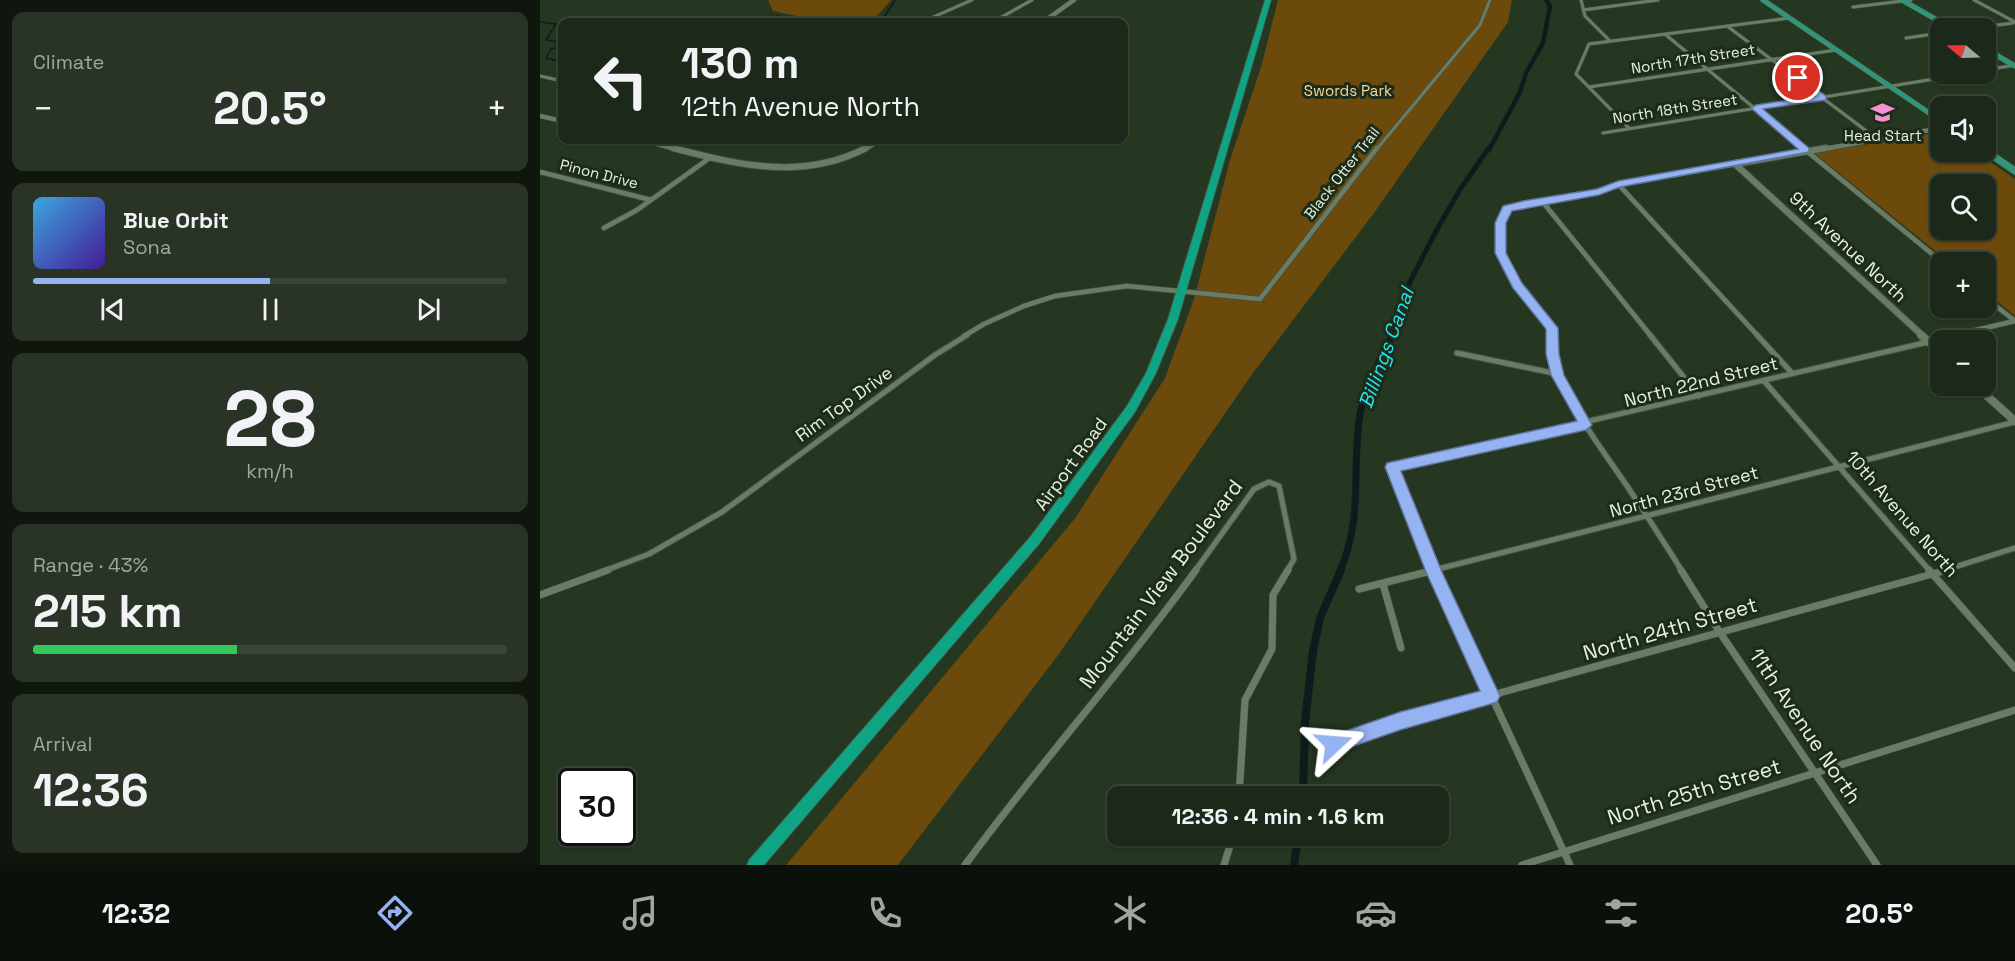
<!DOCTYPE html>
<meta charset="utf-8">
<style>
:root{--surface:#1c2819;--page:#293426;--text:#f1f3f6;--muted:#a0a6a2;--line:#3a4438;--accent:#95b2f1}
body{margin:0;font-family:"Space Grotesk",sans-serif;background:var(--page);color:var(--text);height:100vh;display:flex;flex-direction:column;font-size:22px;white-space:nowrap}
*{box-sizing:border-box;margin:0}
p{font-size:20px;color:var(--muted)}
.icon{flex:none;width:33px;height:33px;fill:none;stroke:currentColor;stroke-width:2;stroke-linecap:round;stroke-linejoin:round}
.map{position:relative;flex:1;overflow:hidden}
.drawer{display:flex;flex-direction:column;gap:12px;padding:12px;background:#0f160e;width:540px}
.drawer>*{flex:none}
.top-card{position:absolute;left:18px;top:18px;width:570px;height:126px;border-radius:12px;box-shadow:0 2px 4px #0004,0 0 0 2px var(--line);background:#1c2819;color:var(--text);overflow:hidden}
.needle{width:39px;rotate:289deg}
.controls{position:absolute;left:1390px;top:18px;display:grid;gap:12px}
.controls a{display:grid;place-items:center;width:66px;height:66px;border-radius:12px;background:var(--surface);box-shadow:0 2px 4px #0004,0 0 0 2px var(--line);font-size:30px}
.speed{position:absolute;left:18px;top:768px;display:flex;gap:12px;font-size:30px;font-weight:700;text-align:center}
.speed>*{display:grid;place-content:center;width:78px;height:78px;border-radius:50%;background:var(--surface);box-shadow:0 2px 4px #0004,0 0 0 2px var(--line);line-height:1}
.speed .limit{border:3px solid #111;border-radius:9px;background:#fff;color:#111}
.pin{position:absolute;display:grid;place-items:center;width:51px;height:51px;color:#fff;margin:-26px;border:3px solid #fff;border-radius:50%;box-shadow:0 2px 6px #0007}
.me{position:absolute;width:66px;margin:-33px;rotate:71deg;stroke-linejoin:round;filter:drop-shadow(0 0 4px #0008)}
.turn{display:flex;align-items:center;gap:21px;height:126px;padding:0 24px;font-size:27px}
.turn .icon{width:78px;height:78px;stroke-width:2.5}
.turn b{display:block;font-size:42px;line-height:51px}
.big{font-size:45px;font-weight:700;line-height:1.1}
.drawer .tile{flex:1;display:flex;flex-direction:column;justify-content:center;gap:9px;min-width:0;padding:0 21px;border-radius:12px;background:var(--page)}
.drawer .dial{align-items:center;gap:0}
.dial b{font-size:78px;line-height:1}
.song{display:flex;align-items:center;gap:18px}
.cover{width:72px;height:72px;border-radius:9px;background:linear-gradient(135deg,hsl(200 70% 55%),hsl(260 70% 35%))}
.played{height:6px;border-radius:3px;background:linear-gradient(90deg,var(--accent) 50%,var(--line) 50%)}
.keys{display:flex;justify-content:space-around;direction:ltr}
.heat{display:flex;justify-content:space-between;align-items:center;font-size:33px;direction:ltr}
.charge{height:9px;border-radius:4px;background:linear-gradient(90deg,#34c759 43%,var(--line) 0)}
.trip{position:absolute;left:567px;top:786px;width:342px;height:60px;border-radius:12px;background:var(--surface);box-shadow:0 2px 4px #0004,0 0 0 2px var(--line);font-weight:700;line-height:60px;text-align:center}
.dock{display:flex;height:96px;justify-content:space-around;align-items:center;background:#0b100a;color:var(--muted)}
.dock .icon{width:42px;height:42px}
.dock .on{color:var(--accent)}
.dock b{font-size:27px;color:var(--text)}
main{display:flex;flex:1;min-height:0}
.map>svg:first-child{display:block}
</style>
<main>
<section class="drawer">
<div class="tile"><p>Climate</p>
<div class="heat"><a>−</a><b class="big">20.5°</b><a>+</a></div>
</div>
<div class="tile">
<div class="song"><i class="cover"></i><div><b>Blue Orbit</b><p>Sona</p></div></div>
<div class="played"></div>
<div class="keys"><svg class="icon" aria-label="previous" viewBox="0 0 24 24"><path d="M18 5L8 12l10 7zM5 5v14"/></svg><svg class="icon" aria-label="pause" viewBox="0 0 24 24"><path d="M8 5v14M16 5v14"/></svg><svg class="icon" aria-label="next" viewBox="0 0 24 24"><path d="M6 5l10 7-10 7zM19 5v14"/></svg></div>
</div>
<div class="tile dial"><b>28</b><p>km/h</p></div>
<div class="tile"><p>Range · 43%</p><b class="big">215 km</b><div class="charge"></div></div>
<div class="tile"><p>Arrival</p><b class="big">12:36</b></div>
</section>
<div class="map">
<svg width="1475" height="865" viewBox="0 0 1475 865">
<rect width="100%" height="100%" fill="#253621"/>
<path fill="#6c4a0b" fill-rule="evenodd" d="M228,0H351L332,22H284L233,11Z
M738,0H972L968,22L834,213L713,373L519,654L358,865H246L536,517L625,378L654,299L690,160L721,67Z
M1401,132V152H1436L1475,179V316L1446,292V262H1409L1274,153ZM1401,184H1446V230H1401Z"/>
<g fill="none" stroke-linecap="round" stroke-linejoin="round">
<path stroke="#0c1c1d" stroke-width="1.5" d="M0,22L16,24L6,40L22,42
M219,22L238,16L259,22
M341,22L355,0
M22,47L11,49L6,58L22,62"/>
<path stroke="#0c1c1d" stroke-width="4.5" d="M949,150L980,92L986,73L1003,43L1010,6L1006,0"/>
<path stroke="#0c1c1d" stroke-width="5" d="M851,336L859,320L869,284L896,231L921,188L949,148"/>
<path stroke="#0c1c1d" stroke-width="7" d="M800,571C823,517 812,475 819,421C823,390 839,363 852,335"/>
<path stroke="#0c1c1d" stroke-width="8" d="M763,796L765,722L773,651L780,618L801,570
M754,865L758,836"/>
<defs>
<path id="street-far3" d="M1041,0L1045,16L1070,41
M1434,0L1475,22
M1313,7L1371,0
M1043,10L1118,0
M382,22L432,0
M453,22L492,0
M1187,26L1337,139
M1434,28L1473,23
M1126,35L1265,150
M1366,38L1401,33
M1446,70L1475,65
M0,76L22,81
M1049,87L1296,50
M1089,128L1036,74L1049,44L1249,18
M1063,133L1425,74
M128,146L137,140
M836,150L940,25L950,0"/>
<path id="street-far2" d="M1263,148L1402,262
M0,172L111,200
M1078,184L1218,336
M1002,201L1111,336
M64,228L97,210L171,157
M1446,298L1475,321
M424,336L444,324L484,306L515,296L587,286L720,299L837,148
M1012,336V328C983,293 946,258 967,209L983,204L1059,191L1078,184L1195,164
M1411,336L1475,321"/>
<path id="street-far1" d="M1012,335C1012,389 1060,445 1089,489C1107,516 1125,544 1142,571
M1110,335L1159,396
M1217,335L1252,373
M917,353L1018,374
M1224,381L1390,571
M64,571L109,554L182,512L395,355L427,335
M655,571L714,489L729,482L739,486L754,559L747,571
M890,571L1475,422
M894,571L852,467L1418,335
M1402,571L1475,548"/>
<path id="street" d="M893,570L1030,865
M1141,570L1179,631L1337,865
M1389,570L1475,668
M843,584L861,648
M819,589L895,570
M0,595L68,570
M794,744L963,692L1407,570
M699,796L705,700L732,649L733,595L748,570
M425,865C499,764 583,671 656,570
M684,865L693,836
M982,865L1475,710"/>
<path id="secondary-far2" d="M503,22L534,0
M0,116L22,121
M102,140L139,150
M323,150L341,140
M1278,150L1401,128"/>
<path id="secondary-far1" d="M133,148C198,165 263,181 326,148
M1195,164L1383,336
M1195,164L1286,148"/>
<path id="secondary" d="M1381,335L1401,353
M1436,386L1475,421"/>
<path id="primary-far1" d="M1223,0L1401,121
M1362,0L1411,28
M1446,49L1475,66"/>
<path id="primary" d="M1446,151L1475,171"/>
<path id="highway" d="M725,0H731L638,319L616,373L595,412L499,544L224,865H207L209,860L491,536L587,406L606,373L628,319Z"/>
</defs>
<use href="#street-far3" stroke="#42503e" stroke-width="4"/>
<use href="#street-far2" stroke="#42503e" stroke-width="6"/>
<use href="#street-far1" stroke="#42503e" stroke-width="7"/>
<use href="#street" stroke="#42503e" stroke-width="8"/>
<use href="#secondary-far2" stroke="#42503e" stroke-width="5"/>
<use href="#secondary-far1" stroke="#42503e" stroke-width="8"/>
<use href="#secondary" stroke="#42503e" stroke-width="9"/>
<use href="#primary-far1" stroke="#42503e" stroke-width="6"/>
<use href="#primary" stroke="#42503e" stroke-width="8"/>
<use href="#highway" stroke="#42503e" stroke-width="2"/>
<use href="#street-far3" stroke="#697c65" stroke-width="3"/>
<use href="#street-far2" stroke="#697c65" stroke-width="4.5"/>
<use href="#street-far1" stroke="#697c65" stroke-width="5"/>
<use href="#street" stroke="#697c65" stroke-width="7"/>
<use href="#secondary-far2" stroke="#697c65" stroke-width="4.5"/>
<use href="#secondary-far1" stroke="#697c65" stroke-width="6"/>
<use href="#secondary" stroke="#697c65" stroke-width="8"/>
<use href="#primary-far1" stroke="#339477" stroke-width="5"/>
<use href="#primary" stroke="#339477" stroke-width="7"/>
<use href="#highway" fill="#0fa483" fill-rule="evenodd"/>
</g>
<path fill="#95b2f1" stroke="#61749d" stroke-width="1.5" d="M1258,75L1286,96V100L1223,109L1269,148V152L1080,187L1059,195L972,211L966,223V253L982,283L1018,328L1019,354L1024,375L1052,425L1046,430L861,471L902,572L960,696L957,702L951,704L860,730L794,753L788,750L785,744L788,738L794,735L860,712L940,691L886,572L845,467L847,463L1037,421L1011,375L1006,354V329L973,288L955,253V223L963,206L983,201L1057,189L1078,181L1258,149L1211,108L1216,105L1275,96L1255,80L1254,78Z"/>
<defs>
<symbol id="school-bare" viewBox="-9 -9 18 18"><path d="M0-5L7-2L0 1L-7-2ZM-4 1L0 2.5L4 1V4Q0 6-4 4Z" fill="#f591d1" stroke="#1c2c18" stroke-width="2.5" paint-order="stroke"/></symbol>
</defs>
<g fill-rule="evenodd">
<use href="#school-bare" x="1326" y="96" width="33" height="33"/>
</g>
<g text-anchor="middle" stroke-width="6" stroke-linejoin="round" paint-order="stroke">
<g font-size="15" fill="#e6f1e4" stroke="#1c2c18">
<text transform="translate(1153 59) rotate(-9)" y="5">North 17th Street</text>
<text transform="translate(1135 109) rotate(-9)" y="5">North 18th Street</text>
<text transform="translate(802 173) rotate(-52)" y="5">Black Otter Trail</text>
<text transform="translate(59 174) rotate(14)" y="5">Pinon Drive</text>
</g>
<g font-size="15" fill="#fbd69f" stroke="#1c2c18">
<text x="808" y="96">Swords Park</text>
</g>
<g font-size="15" fill="#e6f1e4" stroke="#1c2c18">
<text x="1343" y="141">Head Start</text>
</g>
<g font-size="18" fill="#e6f1e4" stroke="#1c2c18">
<text transform="translate(1308 247) rotate(43)" y="6">9th Avenue North</text>
<text transform="translate(1161 382) rotate(-14)" y="6">North 22nd Street</text>
<text transform="translate(304 404) rotate(-36)" y="6">Rim Top Drive</text>
<text transform="translate(531 464) rotate(-54)" y="6">Airport Road</text>
<text transform="translate(1144 492) rotate(-15)" y="6">North 23rd Street</text>
<text transform="translate(1362 514) rotate(49)" y="6">10th Avenue North</text>
</g>
<g font-size="20" font-style="italic" fill="#28e1ee" stroke="#1c2c18">
<text transform="translate(846 348) rotate(-70)" y="7">Billings Canal</text>
</g>
<g font-size="21" fill="#e6f1e4" stroke="#1c2c18">
<text transform="translate(621 584) rotate(-53)" y="7">Mountain View Boulevard</text>
<text transform="translate(1130 629) rotate(-16)" y="7">North 24th Street</text>
<text transform="translate(1265 726) rotate(56)" y="7">11th Avenue North</text>
<text transform="translate(1154 792) rotate(-17)" y="7">North 25th Street</text>
</g>
</g>
</svg>
<div class="controls">
<a><svg class="needle" viewBox="-14 -14 28 28"><path d="M0-13l5 13h-10z" fill="#e53935"/><path d="M0 13l5-13h-10z" fill="#a0a6a2"/></svg></a>
<a><svg class="icon" aria-label="sound" viewBox="0 0 24 24"><path d="M4 9h4l5-4v14l-5-4H4zM17 9q2 3 0 6"/></svg></a>
<a><svg class="icon" aria-label="search" viewBox="0 0 24 24"><circle cx="10" cy="10" r="6"/><path d="M15 15l6 6"/></svg></a>
<a>+</a>
<a>−</a>
</div>
<div class="speed"><div class="limit">30</div></div>
<div class="pin" style="left:1258px;top:78px;background:#d93025"><svg class="icon" aria-label="arrive" viewBox="0 0 24 24"><path d="M6 21V4h12l-3 4 3 4H6"/></svg></div>
<svg class="me" style="left:794px;top:744px" viewBox="-20 -20 40 40"><path d="M0-17L14 15 0 8-14 15z" fill="#95b2f1" stroke="#fff" stroke-width="4"/></svg>
<div class="trip">12:36 · 4 min · 1.6 km</div>
<div class="top-card">
<div class="turn"><svg class="icon" aria-label="left" viewBox="0 0 24 24"><path d="M17 20v-9H6M10 6l-5 5 5 5"/></svg><div><b>130 m</b>12th Avenue North</div></div>
</div>
</div>
</main>
<nav class="dock">
<b>12:32</b>
<svg class="icon on" aria-label="directions" viewBox="0 0 24 24"><path d="M12 3l9 9-9 9-9-9zM9 14v-3h6M13 9l2 2-2 2"/></svg>
<svg class="icon" aria-label="music" viewBox="0 0 24 24"><path d="M9 18V5l10-2v13"/><circle cx="6" cy="18" r="3"/><circle cx="16" cy="16" r="3"/></svg>
<svg class="icon" aria-label="phone" viewBox="0 0 24 24"><path d="M5 4h4l2 5-3 2q2 4 5 5l2-3 5 2v4C11 20 4 13 5 4z"/></svg>
<svg class="icon" aria-label="climate" viewBox="0 0 24 24"><path d="M12 3v18M4 7l16 10M4 17L20 7"/></svg>
<svg class="icon" aria-label="car" viewBox="0 0 24 24"><path d="M5 17H2v-5l4-1 3-4h7l3 4 3 1v5h-3M9 17h6M6 11h13"/><circle cx="7" cy="17" r="2"/><circle cx="17" cy="17" r="2"/></svg>
<svg class="icon" aria-label="filters" viewBox="0 0 24 24"><path d="M4 7h16M4 17h16"/><circle cx="9" cy="7" r="2"/><circle cx="15" cy="17" r="2"/></svg>
<b>20.5°</b>
</nav>
